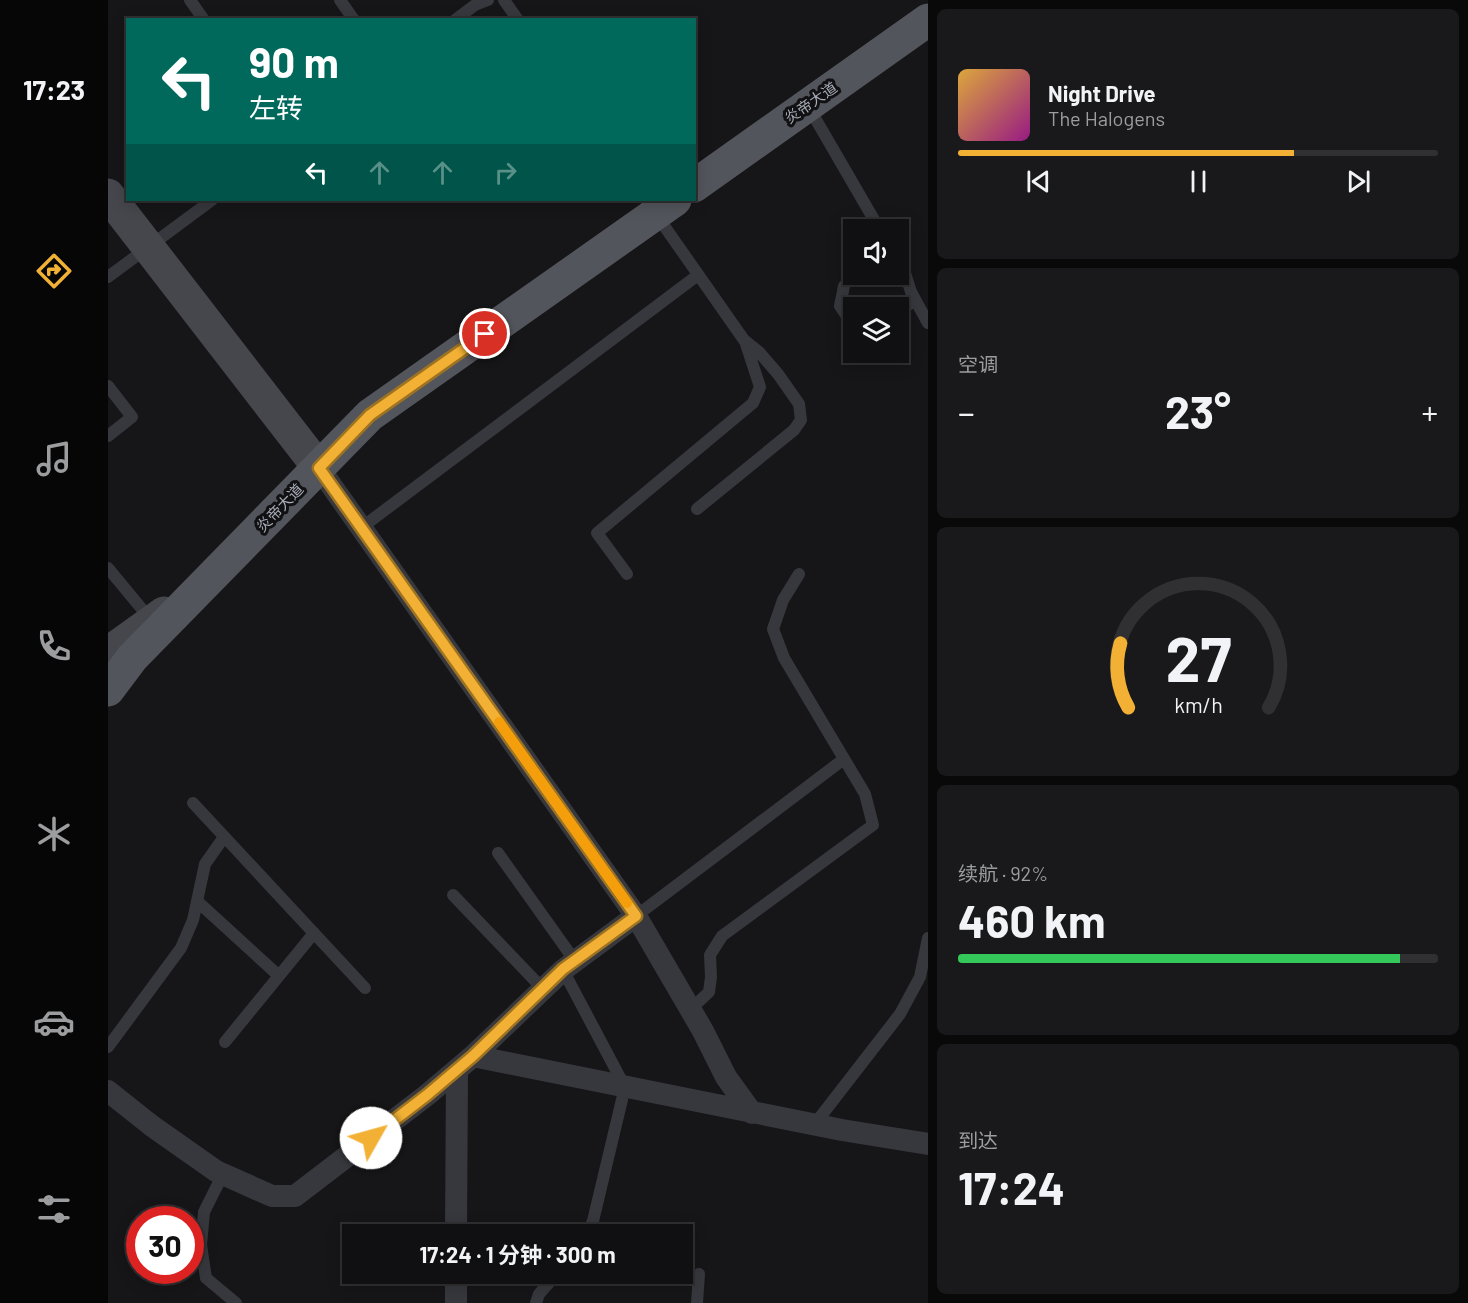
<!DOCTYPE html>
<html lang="zh">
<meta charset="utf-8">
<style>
:root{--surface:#101012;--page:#19191b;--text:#f1f3f6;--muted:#9c9d9f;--line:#303032;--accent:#f2b134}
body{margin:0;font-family:Barlow,"Noto Sans SC",sans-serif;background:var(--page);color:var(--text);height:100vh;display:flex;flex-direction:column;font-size:22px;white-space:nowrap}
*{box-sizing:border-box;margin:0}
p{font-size:20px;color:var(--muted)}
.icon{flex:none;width:33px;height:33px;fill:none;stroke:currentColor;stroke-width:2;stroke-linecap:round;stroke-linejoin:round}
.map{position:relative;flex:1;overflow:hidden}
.details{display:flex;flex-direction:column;gap:9px;padding:9px;background:#09090a;width:540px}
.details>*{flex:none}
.top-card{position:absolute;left:18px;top:18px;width:570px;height:183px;border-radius:0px;box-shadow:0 3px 15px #0003,0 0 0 2px var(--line);background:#00695c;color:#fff;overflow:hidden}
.buttons{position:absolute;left:735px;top:219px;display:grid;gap:12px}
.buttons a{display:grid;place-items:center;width:66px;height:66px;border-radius:0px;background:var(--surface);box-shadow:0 3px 15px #0003,0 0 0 2px var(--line);font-size:30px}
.speed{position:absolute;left:18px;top:1206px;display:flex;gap:12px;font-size:30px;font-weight:700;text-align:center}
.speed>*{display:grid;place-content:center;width:78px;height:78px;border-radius:50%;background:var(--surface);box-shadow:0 3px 15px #0003,0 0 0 2px var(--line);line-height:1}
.speed .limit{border:9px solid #d22;background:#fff;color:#111}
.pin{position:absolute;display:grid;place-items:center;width:51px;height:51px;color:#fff;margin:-26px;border:3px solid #fff;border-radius:50%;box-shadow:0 2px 6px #0007}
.me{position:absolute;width:66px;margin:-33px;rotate:52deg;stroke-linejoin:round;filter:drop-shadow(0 0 4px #0008)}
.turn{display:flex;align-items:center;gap:21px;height:126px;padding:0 24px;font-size:27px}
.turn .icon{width:78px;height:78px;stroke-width:2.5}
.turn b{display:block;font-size:42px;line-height:51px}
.lanes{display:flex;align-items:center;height:57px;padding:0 24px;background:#0003;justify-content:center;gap:30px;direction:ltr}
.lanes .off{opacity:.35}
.big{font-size:45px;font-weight:700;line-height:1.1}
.details .widget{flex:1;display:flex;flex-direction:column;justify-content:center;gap:9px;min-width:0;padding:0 21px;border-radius:9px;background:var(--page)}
.details .dial{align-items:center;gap:0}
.dial svg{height:156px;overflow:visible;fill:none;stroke:var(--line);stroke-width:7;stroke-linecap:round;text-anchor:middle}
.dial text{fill:var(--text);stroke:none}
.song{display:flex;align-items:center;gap:18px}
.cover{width:72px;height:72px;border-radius:9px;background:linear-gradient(135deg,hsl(40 70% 55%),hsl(310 70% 35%))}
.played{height:6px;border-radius:3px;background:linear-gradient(90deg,var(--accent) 70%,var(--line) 70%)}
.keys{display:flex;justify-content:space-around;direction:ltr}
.heat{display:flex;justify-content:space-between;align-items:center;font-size:33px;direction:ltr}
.charge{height:9px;border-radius:4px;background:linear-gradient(90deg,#34c759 92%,var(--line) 0)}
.trip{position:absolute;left:234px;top:1224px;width:351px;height:60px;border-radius:0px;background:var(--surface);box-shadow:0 3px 15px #0003,0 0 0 2px var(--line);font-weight:700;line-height:60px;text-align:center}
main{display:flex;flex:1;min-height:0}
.menu{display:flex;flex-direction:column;width:108px;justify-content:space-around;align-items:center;background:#060607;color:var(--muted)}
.menu .icon{width:42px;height:42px}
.menu .active{color:var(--accent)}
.menu b{font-size:27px;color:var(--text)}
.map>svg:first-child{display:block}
</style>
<main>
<nav class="menu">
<b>17:23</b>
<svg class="icon active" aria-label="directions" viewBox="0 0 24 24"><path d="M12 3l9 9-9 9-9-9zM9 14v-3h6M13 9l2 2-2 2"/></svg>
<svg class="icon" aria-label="music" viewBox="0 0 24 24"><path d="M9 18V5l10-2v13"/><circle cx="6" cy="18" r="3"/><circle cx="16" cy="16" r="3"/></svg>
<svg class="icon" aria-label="phone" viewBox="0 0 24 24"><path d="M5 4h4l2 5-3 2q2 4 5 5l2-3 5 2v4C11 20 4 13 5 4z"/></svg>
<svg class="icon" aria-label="climate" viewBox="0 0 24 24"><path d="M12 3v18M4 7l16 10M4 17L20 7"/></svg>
<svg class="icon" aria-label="car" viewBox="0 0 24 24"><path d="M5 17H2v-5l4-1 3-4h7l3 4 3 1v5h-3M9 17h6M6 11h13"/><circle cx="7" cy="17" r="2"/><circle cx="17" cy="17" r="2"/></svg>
<svg class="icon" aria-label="filters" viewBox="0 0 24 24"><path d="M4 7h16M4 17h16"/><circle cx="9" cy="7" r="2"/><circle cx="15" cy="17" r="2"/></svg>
</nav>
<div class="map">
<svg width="820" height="1303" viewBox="0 0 820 1303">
<rect width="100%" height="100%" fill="#161618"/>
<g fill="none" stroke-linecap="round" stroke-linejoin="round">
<path stroke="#37383d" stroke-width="12" d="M82,0L96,20
M232,0L246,20
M396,0L410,20
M347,20L367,5L380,0
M700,106L772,230
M538,200L636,340L651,352L670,374L691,404L693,420L686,430L589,509
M790,261L797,273L803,292L820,323
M0,277L104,200
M736,286L732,306L746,327
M790,312L807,300
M0,386L24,417L0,436
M253,528L590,275
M0,568L43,620
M519,574L489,533L645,403L652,387L637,341
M85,803L257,988
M390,853L467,961
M345,895L435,989
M89,901L171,976
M528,916L736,759
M455,970L517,1087L485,1221L479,1234
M583,1009L601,992L603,977L602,955L614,936L765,825L757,794L676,658L665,629L675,600L691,574
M117,1042L206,933
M0,1047L73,948L85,920L97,864L116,837
M706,1125L792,1014L812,977L820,938
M115,1174L96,1212L93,1245L98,1278L128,1303
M428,1303L431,1294L449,1274
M589,1303L591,1274"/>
<path stroke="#37383d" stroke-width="22" d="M211,468L528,916L595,1031L618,1077L644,1113
M365,1056L734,1130L820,1144
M0,1091L44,1126L108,1171L164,1196H187L319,1095L365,1056L455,970L528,916
M348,1234L349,1070
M348,1303V1274"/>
<path stroke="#45474d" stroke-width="33" d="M0,195L211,468
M0,653L56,613"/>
<path stroke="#53555c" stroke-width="33" d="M586,186L820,20
M0,690L24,658L262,415L567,200"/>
</g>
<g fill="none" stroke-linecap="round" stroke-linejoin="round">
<defs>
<path id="route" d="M263,1138L319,1095L365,1056L455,969L528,916L211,468L262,415L377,334"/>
</defs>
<use href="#route" stroke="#9d7322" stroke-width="15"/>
<use href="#route" stroke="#f2b134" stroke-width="10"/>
<path stroke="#f59e0b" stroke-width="10" d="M391,722L519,903"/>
</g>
<g text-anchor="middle" stroke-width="6" stroke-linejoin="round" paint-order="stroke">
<g font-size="15" fill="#a8adb8" stroke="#111113">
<text transform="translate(703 103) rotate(-35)" y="5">炎帝大道</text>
<text transform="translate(172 508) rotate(-46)" y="5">炎帝大道</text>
</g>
</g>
</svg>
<div class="buttons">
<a><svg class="icon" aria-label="sound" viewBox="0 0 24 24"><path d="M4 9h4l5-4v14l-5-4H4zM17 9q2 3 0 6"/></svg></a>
<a><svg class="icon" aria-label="layers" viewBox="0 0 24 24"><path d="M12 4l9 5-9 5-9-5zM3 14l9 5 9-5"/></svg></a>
</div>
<div class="speed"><div class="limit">30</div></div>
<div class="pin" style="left:377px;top:334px;background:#d93025"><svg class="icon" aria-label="arrive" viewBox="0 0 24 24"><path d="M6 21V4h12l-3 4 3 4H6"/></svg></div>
<svg class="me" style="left:263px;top:1138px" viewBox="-20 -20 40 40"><circle r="19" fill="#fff"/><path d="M0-13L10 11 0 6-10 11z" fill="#f2b134"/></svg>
<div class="trip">17:24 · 1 分钟 · 300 m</div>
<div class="top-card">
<div class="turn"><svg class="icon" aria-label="left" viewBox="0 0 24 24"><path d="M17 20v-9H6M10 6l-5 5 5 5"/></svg><div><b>90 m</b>左转</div></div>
<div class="lanes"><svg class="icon" aria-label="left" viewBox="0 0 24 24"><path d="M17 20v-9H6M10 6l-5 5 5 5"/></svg><svg class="icon off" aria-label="ahead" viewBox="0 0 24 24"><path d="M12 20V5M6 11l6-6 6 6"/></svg><svg class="icon off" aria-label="ahead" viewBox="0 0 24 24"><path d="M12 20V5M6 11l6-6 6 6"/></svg><svg class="icon off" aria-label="right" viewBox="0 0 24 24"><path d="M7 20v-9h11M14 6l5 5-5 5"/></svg></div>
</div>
</div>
<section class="details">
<div class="widget">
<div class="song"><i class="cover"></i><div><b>Night Drive</b><p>The Halogens</p></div></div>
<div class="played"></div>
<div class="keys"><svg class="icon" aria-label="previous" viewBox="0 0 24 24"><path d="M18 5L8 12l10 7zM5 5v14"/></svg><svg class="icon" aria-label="pause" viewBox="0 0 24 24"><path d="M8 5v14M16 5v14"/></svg><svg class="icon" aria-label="next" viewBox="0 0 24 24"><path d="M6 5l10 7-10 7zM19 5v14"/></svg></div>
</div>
<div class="widget"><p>空调</p>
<div class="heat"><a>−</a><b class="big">23°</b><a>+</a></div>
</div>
<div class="widget dial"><svg viewBox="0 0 100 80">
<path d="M14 69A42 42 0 1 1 86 69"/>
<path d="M14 69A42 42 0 0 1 10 36" stroke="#f2b134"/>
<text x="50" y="56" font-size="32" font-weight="700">27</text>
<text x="50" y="72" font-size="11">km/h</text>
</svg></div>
<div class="widget"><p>续航 · 92%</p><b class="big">460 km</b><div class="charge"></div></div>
<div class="widget"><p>到达</p><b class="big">17:24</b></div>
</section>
</main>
